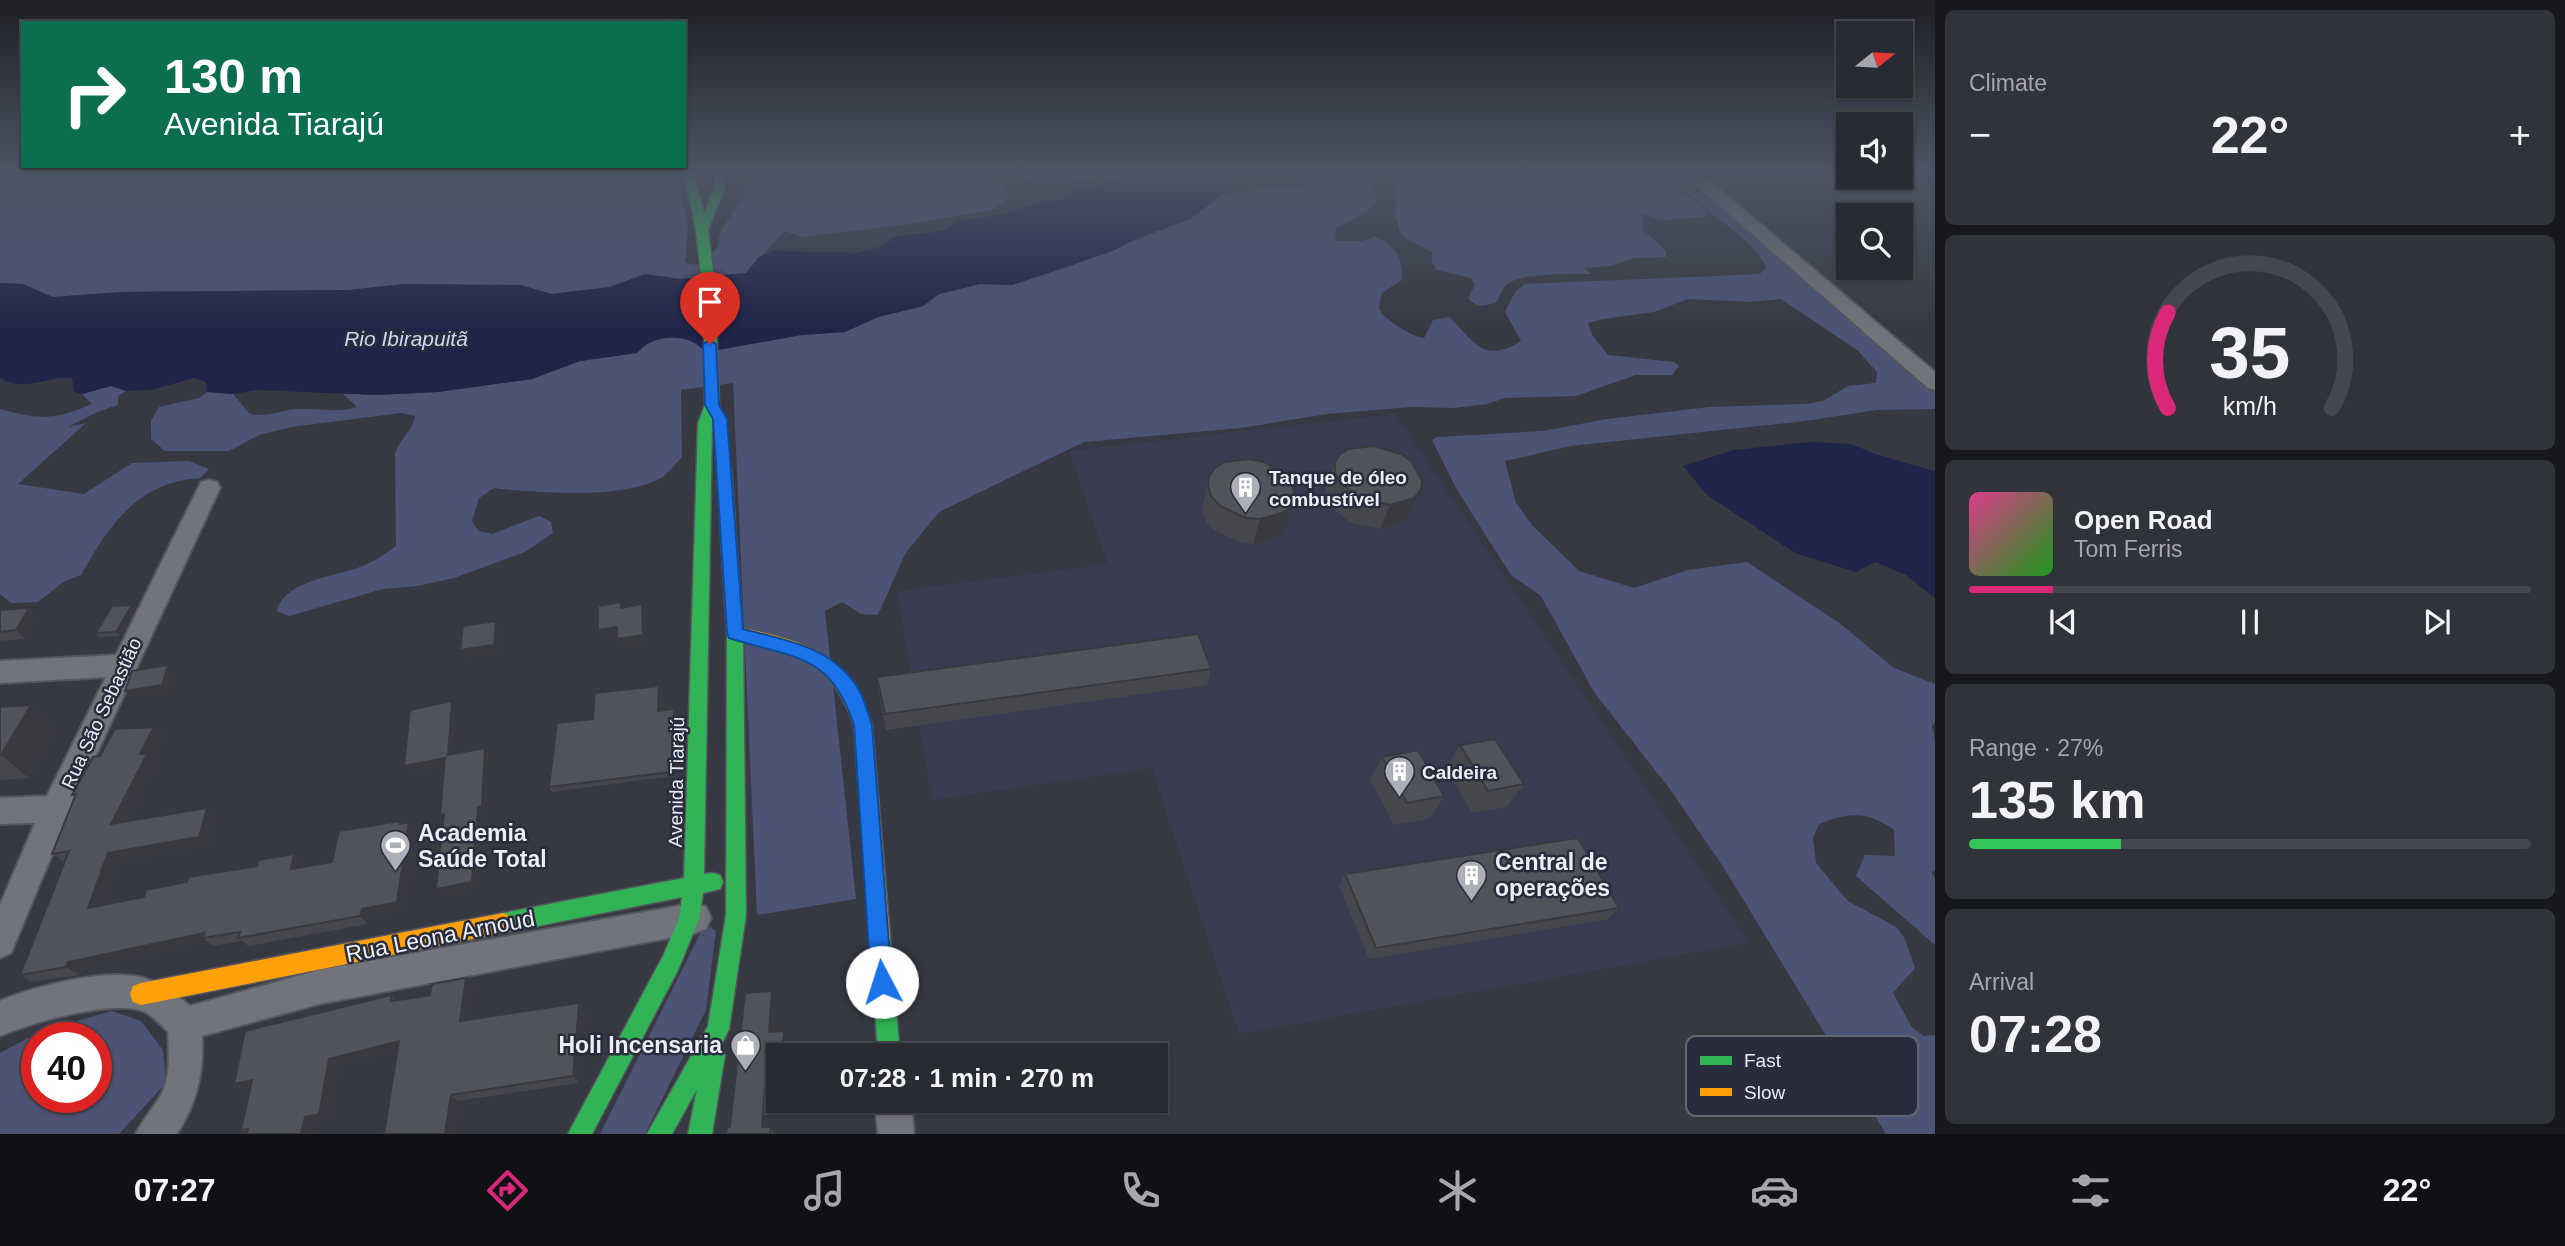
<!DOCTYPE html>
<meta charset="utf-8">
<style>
:root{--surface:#282b32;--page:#30333a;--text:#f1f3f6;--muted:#a5a7ac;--line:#44474d;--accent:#db2777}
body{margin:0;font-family:Helvetica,sans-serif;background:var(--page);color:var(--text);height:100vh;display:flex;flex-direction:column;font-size:26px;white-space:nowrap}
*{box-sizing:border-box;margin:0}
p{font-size:23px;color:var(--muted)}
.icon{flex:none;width:38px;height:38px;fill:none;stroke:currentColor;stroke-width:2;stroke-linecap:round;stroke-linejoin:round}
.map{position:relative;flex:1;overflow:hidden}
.sheet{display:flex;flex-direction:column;gap:10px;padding:10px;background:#16181c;width:630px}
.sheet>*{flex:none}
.top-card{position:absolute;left:21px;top:21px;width:665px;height:147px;border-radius:0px;box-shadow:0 2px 5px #0004,0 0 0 2px var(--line);background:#0b6e4f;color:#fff;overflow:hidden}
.needle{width:46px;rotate:72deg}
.fabs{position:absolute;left:1836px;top:21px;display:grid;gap:14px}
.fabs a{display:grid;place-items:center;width:77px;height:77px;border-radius:0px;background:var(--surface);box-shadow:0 2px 5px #0004,0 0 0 2px var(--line);font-size:35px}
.speed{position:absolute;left:21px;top:1022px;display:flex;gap:14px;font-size:35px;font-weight:700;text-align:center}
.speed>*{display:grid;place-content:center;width:91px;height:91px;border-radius:50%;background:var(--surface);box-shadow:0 2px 5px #0004,0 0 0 2px var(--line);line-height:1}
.speed .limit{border:10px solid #d22;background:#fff;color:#111}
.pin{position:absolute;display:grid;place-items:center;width:60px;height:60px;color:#fff;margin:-72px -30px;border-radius:50% 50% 50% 0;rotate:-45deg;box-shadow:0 0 7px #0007}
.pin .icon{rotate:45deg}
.me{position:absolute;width:77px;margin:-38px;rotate:355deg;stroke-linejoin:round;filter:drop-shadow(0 0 5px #0008)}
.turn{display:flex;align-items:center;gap:24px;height:147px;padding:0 28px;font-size:32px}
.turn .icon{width:91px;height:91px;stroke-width:2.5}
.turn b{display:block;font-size:49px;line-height:60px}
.big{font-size:52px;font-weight:800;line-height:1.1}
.sheet .tile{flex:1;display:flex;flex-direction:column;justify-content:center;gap:10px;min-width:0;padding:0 24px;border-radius:10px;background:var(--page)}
.sheet .dial{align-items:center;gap:0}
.dial svg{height:182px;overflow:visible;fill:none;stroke:var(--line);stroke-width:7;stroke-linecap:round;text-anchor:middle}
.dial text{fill:var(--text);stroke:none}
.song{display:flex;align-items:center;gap:21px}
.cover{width:84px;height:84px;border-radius:10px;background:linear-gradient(135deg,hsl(330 70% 55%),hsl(120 70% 35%))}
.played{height:7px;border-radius:4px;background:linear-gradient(90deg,var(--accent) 15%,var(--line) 15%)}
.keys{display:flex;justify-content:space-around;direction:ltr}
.heat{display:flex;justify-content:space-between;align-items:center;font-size:38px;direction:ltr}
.charge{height:10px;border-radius:5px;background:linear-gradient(90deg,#34c759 27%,var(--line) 0)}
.trip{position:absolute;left:766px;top:1043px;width:402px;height:70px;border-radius:0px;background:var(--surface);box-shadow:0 2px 5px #0004,0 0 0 2px var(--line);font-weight:800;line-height:70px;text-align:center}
.dock{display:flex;height:112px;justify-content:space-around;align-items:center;background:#101114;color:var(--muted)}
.dock .icon{width:49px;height:49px}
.dock .selected{color:var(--accent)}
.dock b{font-size:32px;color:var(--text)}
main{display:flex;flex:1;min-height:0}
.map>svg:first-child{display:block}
</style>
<main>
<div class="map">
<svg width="1935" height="1134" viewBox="0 0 1935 1134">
<rect width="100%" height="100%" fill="#363942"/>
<path fill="#393c51" d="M1395,414L1749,943L1239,1034L1152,768L932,800L897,591L1108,564L1069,451Z"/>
<path fill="#4c5375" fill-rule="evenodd" d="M0,172H674L688,223L685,263L699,265L717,248L721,230L743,198L747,178L759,172H969L977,180L1001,185L1009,199L991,210L910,224L802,237L784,231L747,273L680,279L645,274L610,287L552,294L520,285L404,284L349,290L122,292L52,297L23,284L0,283Z
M1050,172H1118L1080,181L1053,184L1025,181L1023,177Z
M1316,172H1361L1378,201L1365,213L1336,228L1335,237L1338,241H1362L1375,236C1397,247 1402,256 1402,280L1382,293C1381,299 1378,305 1380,310C1384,319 1414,338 1424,338L1433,320L1450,317C1474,343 1485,364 1521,341L1505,312L1515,292L1525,284L1760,274L1766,267C1755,240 1707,214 1686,191L1702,194L1782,256L1935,391V409L1877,410L1805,421L1571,446L1505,461L1516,503L1532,525L1579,571L1634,588L1688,570L1747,562L1838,622L1894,668L1935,684V722L1932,726L1935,741V871L1932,872L1935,878V945L1856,876L1865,855L1895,856L1894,830C1866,810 1849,813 1819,824L1813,838L1816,863L1848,901L1896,927L1904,937L1915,968L1893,993L1911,1026L1923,1036L1935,1035V1134H1886L1724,868L1672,792L1594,692L1541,596L1511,575L1457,490L1432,440L1437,437L1543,431L1607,419L1709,407L1805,404L1823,401L1848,386L1876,383L1877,372L1857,350L1781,299L1750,302L1688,299L1654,312L1603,319L1588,323L1592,335L1608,355L1674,362L1679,366L1672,375H1636L1576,396L1505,398L1487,404L1454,408L1411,407L1327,414L1241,428L1084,442L939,512L905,554L878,615L861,614L842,602L825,611L856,899L757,915L733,383L681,390L682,457C676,463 670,471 664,476C630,500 534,493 494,488L479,498L472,521L478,531L492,534L539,516L551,522L553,533L525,552L454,578L418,586L383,589L289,616L276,611C288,577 338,578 367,564C377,560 387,552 396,546L395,455C398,439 413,432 415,416L401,413L291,427L259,435L229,451H165L151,439V421L159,407L199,398L207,392L233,394L250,414C266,417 280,411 295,409C317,407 337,414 357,407L342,393L376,395L438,392L532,379L580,361L637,353C650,336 674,335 693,341L845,332L878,317L923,306L939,294L980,284L1012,285L1073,265L1190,219L1222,195L1277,187L1297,188L1314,178Z
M1484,172H1679L1688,182L1678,189L1706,210L1705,217L1662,220L1643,214V230L1666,251V257L1635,258L1611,266L1583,268L1592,274C1575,274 1521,273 1509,283C1503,286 1500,296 1497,302C1484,306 1478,309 1468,298L1475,285L1471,278L1437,270L1432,263V252L1406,239L1400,232L1395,215L1398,194L1393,179C1421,168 1455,177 1484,172Z
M111,386L126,391L118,396V405L97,412L68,427L86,423L18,484L84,494L132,463L189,461L209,469L200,478C138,482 109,525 81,575L65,581L38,602L11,603L0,594V409C39,420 55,420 92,404L82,394Z
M710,927L716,931L706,1010L645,1134H600L703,928Z
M112,1011L141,1021L163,1050L166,1083L119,1134H0V1053L41,1031ZM37,1038H96V1097H37Z"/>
<path fill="#202449" d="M1128,172H1229L1225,178L1222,195L1190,219L1139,237L1113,251L1012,285L980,284L939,294L923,306L878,317L845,332L802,335L719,350L701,348C684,331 652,335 637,353L580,361L532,379L438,392L376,395L257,390L233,394L207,392L206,382L194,378L151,390L126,391L111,386L82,394L74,392L72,378C47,376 23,393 0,378V283L23,284L53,297L122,292L349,290L404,284L520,285L552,294L610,287L645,274L680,279L746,273L759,257L773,251L857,253L880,247L895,236L943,231L959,220L1005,214L1040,202L1063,199L1076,190L1098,186L1103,181L1123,176Z
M1810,442L1851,444L1878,455L1935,471V598L1906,575L1875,562L1856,572L1795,553L1707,495L1683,466L1734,450Z"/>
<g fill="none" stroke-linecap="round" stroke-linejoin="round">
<defs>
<path id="street" d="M1681,172H1699L1935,372V390L1928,388Z
M209,480L217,482L220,488L71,809L11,953L0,958V905L35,823L0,824V798L47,796L106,677L0,683V661L116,655L198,488L201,482Z
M695,903L706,907L711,918L706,929L695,933L319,1004L202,1036C204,1072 197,1103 177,1134H136C142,1120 152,1110 160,1097C171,1078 169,1052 168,1032C161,1025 152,1015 143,1011C111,999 31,1023 0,1036V1001C36,986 105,968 144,978C161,983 176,994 190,1006L319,970Z
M875,1101H911L914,1134H878Z"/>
<path id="fast" d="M683,172H693L704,213L714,191L715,172H725L724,191L708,229L715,287L719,405L712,423L704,874L713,873L720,875L723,882L720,889L703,893L699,919L678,970L592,1134H568L663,956L679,919L682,897L503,933L496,930L493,923L496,916L503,913L684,878L698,423L705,405C704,326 705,249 683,172Z
M724,464L731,469L743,633L746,915L729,1029L720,1047L725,1055L712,1134H688L697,1089L672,1134H647L708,1026L726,915L727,633L717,469Z
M880,927L887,930L890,937L900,1055H878L870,937L873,930Z"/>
<path id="slow" d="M735,626C809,643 844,649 872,725L890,937L887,944L880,947L873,944L870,937L854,725C828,651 794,659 729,638L727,633L729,628Z
M503,913L510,916L513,923L510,930L503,933L141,1005L133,1002L130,994L133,986L141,983Z"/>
</defs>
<use href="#street" stroke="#54565e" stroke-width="4"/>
<use href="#fast" stroke="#54565e" stroke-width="3"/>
<use href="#slow" stroke="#54565e" stroke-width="3"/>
<use href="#street" fill="#72747b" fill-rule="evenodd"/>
<use href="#fast" fill="#30b455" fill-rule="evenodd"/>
<use href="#slow" fill="#ff9f0a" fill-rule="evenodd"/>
</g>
<path fill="#46474d" d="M1335,463L1410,515L1403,522L1380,529L1351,523L1331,507L1326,497V488Z
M1209,477L1285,529L1278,537L1253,544L1239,542L1214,530L1206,521L1202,511Z
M136,609L120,636L100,637L96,633Z
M0,610L38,616L25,639L0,641Z
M1211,669L1207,685L886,730L879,693L877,677Z
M661,691L660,711L674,709L676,714L673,776L552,792L549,787L593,719Z
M0,707L57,728L29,778L0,780Z
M154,727L164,737L152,759L157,763L127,822L207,808L216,817L208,846L119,862L103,905L144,897L303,862L302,867L332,862L403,823L409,822L416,831L404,910L369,917L368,924L248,946L242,941L213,946L208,942L80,970L79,975L32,982L20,975L64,862L52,854L75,797L72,795L100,756Z
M1460,745L1524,784L1507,807L1472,813L1446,768Z
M1382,757L1444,796L1430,819L1394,825L1370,779Z
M1345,874L1619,908L1608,919L1369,959L1339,885Z
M473,986L469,1019L585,1010L579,1083L458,1101L454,1134H384L398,1051L338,1066L329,1120L247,1133L241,1130L250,1090L245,1091L234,1084L391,995L397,1000Z
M772,991L775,1000L773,1032L787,1040L786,1055H779V1057H771L766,1127H771L774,1134H726L730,1127Z"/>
<path fill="#393a3f" d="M1421,490L1410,515L1403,522L1380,529L1390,505Z
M1296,495L1285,529L1278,537L1253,544L1260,519Z
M642,604L645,613L646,644L620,648L617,639Z
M132,605L136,609L120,636L116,632Z
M29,608L38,616L25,639L16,630Z
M496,621L501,630L499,653L465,659L460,650Z
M617,627L621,636L601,639L598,630Z
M168,665L176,674L170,693L133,699L125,691Z
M659,686L661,691L660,716L658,711Z
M452,701L457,710L453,763L448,755Z
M31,705L57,728L29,778L1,755Z
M674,709L676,714L673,776L671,772Z
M154,727L164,737L152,759L157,763L121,833L111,824L140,754Z
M485,748L490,756L487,814L483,815L478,890L442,897L436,889L478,807Z
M445,758L450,766L410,774L404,766Z
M207,808L216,817L208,846L119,862L99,916L88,908L108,853Z
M409,822L416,831L404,910L369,917L368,924L360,916L362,909Z
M294,854L303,862L299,877L291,869Z
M204,933L203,938L208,942L80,970L79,975L66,967L68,962Z
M466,978L473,986L468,1028L460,1021Z
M772,991L775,1000L773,1040L769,1032Z
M579,1003L585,1010L579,1083L573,1076Z
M784,1031L787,1040L786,1055L783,1048Z
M399,1041L408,1049L338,1066L329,1120L315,1123L313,1134H301L305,1117L329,1059Z
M768,1049L771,1057L765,1134L762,1127Z
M252,1080L263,1087L245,1091L234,1084Z
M451,1095L458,1101L454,1134H445Z"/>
<path fill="#51535a" stroke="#393a3f" stroke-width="2" d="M1373,446L1401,454L1412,462L1422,481L1421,490L1414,498L1390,505L1361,498L1339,482L1335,472V463L1339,455L1348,449Z
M1250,459L1264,462L1287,476L1296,495L1293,505L1285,512L1260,519L1246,518L1220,506L1211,496L1208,486L1209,477L1214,469L1224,462Z
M621,602V608L642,604L643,635L617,639V627L598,630V606Z
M132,605L116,632L96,633L112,606Z
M29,608L16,630L0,632V610Z
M496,621L494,645L460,650L463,626Z
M1198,634L1211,669L885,714L877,677Z
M168,665L162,685L125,691L132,671Z
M659,686L658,711L674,709L671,772L549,787L557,723L593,719L595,693Z
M452,701L448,755L485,748L482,806L478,807L472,882L436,889L444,814L440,815L445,758L404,766L410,710Z
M31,705L1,755H0V707Z
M154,727L140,754H147L111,824L207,808L199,837L108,853L88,908L144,897L146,890L187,882L188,877L257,866L258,860L294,854L291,869L332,862L339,831L400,821V824L409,822L397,902L362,909L360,916L238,938L240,932L203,938L204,933L68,962L66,967L20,975L69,851L52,854L76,794L72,795L93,757L100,756L115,729Z
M1495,739L1524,784L1488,791L1460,745Z
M1418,750L1444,796L1407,803L1382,757Z
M1578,838L1619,908L1376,948L1345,874Z
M466,978L460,1021L579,1003L573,1076L451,1095L445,1134H384L399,1041L329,1059L319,1114L305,1117L301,1134H246L248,1129L241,1130L252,1080L234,1084L245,1031L391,995V1001L430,995L432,984Z
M772,991L769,1032L784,1031L783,1048L768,1049L762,1127H771L770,1134H726L727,1127H730L745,993Z"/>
<linearGradient id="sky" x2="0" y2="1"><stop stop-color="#1e1f24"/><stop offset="0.52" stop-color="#4c5465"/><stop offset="1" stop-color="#4c5465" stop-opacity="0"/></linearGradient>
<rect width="1935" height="331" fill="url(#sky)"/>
<path fill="#1a73e8" stroke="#114b97" stroke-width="2" d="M710,340L716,344L719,405L727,419L743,629C788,641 834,647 859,690C865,700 868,714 872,725L892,982L889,989L882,992L874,989L871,982L854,725C830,652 794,659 729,638L727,633L713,419L705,405L703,344Z"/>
<defs>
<symbol id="building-pin" viewBox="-11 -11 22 30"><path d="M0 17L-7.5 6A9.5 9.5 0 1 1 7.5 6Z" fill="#acaeb8" stroke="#292c3b"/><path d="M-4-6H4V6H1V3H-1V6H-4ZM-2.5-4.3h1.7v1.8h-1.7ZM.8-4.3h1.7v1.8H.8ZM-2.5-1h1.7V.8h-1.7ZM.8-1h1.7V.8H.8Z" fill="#fff"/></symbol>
<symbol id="stadium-pin" viewBox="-11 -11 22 30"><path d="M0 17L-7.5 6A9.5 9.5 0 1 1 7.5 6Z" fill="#acaeb8" stroke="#292c3b"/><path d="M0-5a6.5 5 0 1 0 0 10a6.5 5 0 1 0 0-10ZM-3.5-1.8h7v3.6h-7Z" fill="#fff"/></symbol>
<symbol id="shop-pin" viewBox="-11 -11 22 30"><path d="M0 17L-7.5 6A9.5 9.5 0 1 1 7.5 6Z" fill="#acaeb8" stroke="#292c3b"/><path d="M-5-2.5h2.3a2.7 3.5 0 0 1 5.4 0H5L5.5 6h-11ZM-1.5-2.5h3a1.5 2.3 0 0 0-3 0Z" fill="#fff"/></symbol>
</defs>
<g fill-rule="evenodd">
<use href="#building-pin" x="1228" y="470" width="35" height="47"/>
<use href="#building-pin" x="1382" y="754" width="35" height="47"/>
<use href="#stadium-pin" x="378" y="828" width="35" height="47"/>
<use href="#building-pin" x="1454" y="858" width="35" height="47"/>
<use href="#shop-pin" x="728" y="1028" width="35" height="47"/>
</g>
<g text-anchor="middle" stroke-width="5" stroke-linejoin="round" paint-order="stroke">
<g font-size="19" font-weight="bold" fill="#ebedf8" stroke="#292c3b" text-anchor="start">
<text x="1269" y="484">Tanque de óleo<tspan x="1269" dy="22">combustível</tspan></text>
<text x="1422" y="779">Caldeira</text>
</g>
<g font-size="19" fill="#ebedf8" stroke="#292c3b">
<text transform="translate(101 713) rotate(-65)" y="7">Rua São Sebastião</text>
<text transform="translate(676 782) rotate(-89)" y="7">Avenida Tiarajú</text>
</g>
<g font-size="21" font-style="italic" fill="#cfd5f3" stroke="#292c3b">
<text x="406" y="346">Rio Ibirapuitã</text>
</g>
<g font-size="23" font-weight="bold" fill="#ebedf8" stroke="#292c3b" text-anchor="start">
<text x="418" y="841">Academia<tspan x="418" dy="26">Saúde Total</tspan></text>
<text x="1495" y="870">Central de<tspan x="1495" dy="26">operações</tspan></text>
<text x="722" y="1053" text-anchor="end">Holi Incensaria</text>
</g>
<g font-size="23" fill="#ebedf8" stroke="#292c3b">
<text transform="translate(440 936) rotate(-11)" y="8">Rua Leona Arnoud</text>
</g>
</g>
<rect x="1686" y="1036" width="232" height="80" rx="10" fill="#292c3b" stroke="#636674" stroke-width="2"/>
<rect x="1700" y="1056" width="32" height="9" fill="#30b455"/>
<rect x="1700" y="1088" width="32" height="8" fill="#ff9f0a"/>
<g font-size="19" fill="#ebedf8">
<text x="1744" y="1067">Fast</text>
<text x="1744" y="1099">Slow</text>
</g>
</svg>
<div class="fabs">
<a><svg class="needle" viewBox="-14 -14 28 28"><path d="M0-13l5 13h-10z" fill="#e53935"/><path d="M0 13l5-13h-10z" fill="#a5a7ac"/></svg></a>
<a><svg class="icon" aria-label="sound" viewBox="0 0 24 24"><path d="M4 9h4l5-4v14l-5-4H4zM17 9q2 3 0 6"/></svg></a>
<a><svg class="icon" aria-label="search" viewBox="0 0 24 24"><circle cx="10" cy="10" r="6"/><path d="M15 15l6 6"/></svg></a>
</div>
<div class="speed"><div class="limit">40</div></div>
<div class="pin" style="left:710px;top:344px;background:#d93025"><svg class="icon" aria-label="arrive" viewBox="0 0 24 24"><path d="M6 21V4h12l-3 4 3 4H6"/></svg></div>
<svg class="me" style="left:882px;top:982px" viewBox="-20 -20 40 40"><circle r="19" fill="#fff"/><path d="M0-13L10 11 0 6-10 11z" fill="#1a73e8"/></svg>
<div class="trip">07:28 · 1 min · 270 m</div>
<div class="top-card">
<div class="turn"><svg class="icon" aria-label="right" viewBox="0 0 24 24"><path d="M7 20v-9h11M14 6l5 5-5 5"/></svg><div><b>130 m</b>Avenida Tiarajú</div></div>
</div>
</div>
<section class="sheet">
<div class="tile"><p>Climate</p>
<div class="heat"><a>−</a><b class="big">22°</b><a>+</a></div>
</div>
<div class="tile dial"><svg viewBox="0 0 100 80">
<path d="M14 69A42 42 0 1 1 86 69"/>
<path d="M14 69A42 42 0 0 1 14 27" stroke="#db2777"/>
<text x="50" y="56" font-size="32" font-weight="700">35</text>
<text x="50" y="72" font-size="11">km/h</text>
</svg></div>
<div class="tile">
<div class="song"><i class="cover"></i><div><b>Open Road</b><p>Tom Ferris</p></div></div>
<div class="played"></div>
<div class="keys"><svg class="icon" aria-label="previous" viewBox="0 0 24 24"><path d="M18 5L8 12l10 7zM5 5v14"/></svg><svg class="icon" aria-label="pause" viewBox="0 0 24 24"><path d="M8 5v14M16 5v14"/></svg><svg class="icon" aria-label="next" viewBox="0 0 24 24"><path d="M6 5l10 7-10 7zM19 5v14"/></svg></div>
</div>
<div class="tile"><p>Range · 27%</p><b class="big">135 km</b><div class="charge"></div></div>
<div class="tile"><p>Arrival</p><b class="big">07:28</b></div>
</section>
</main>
<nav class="dock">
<b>07:27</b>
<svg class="icon selected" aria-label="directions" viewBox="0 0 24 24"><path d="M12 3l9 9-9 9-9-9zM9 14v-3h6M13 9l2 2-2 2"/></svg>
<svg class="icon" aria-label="music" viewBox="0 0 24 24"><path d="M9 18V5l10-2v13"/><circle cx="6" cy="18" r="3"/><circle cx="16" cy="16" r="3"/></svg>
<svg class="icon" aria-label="phone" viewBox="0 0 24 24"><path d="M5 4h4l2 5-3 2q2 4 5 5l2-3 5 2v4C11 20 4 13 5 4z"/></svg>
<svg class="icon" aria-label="climate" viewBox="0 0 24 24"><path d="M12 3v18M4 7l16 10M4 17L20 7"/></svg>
<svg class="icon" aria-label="car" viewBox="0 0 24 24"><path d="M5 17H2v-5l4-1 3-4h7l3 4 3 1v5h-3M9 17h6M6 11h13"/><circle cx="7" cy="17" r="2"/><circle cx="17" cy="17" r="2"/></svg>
<svg class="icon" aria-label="filters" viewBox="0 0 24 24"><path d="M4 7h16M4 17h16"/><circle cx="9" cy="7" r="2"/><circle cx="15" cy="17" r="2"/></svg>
<b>22°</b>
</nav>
